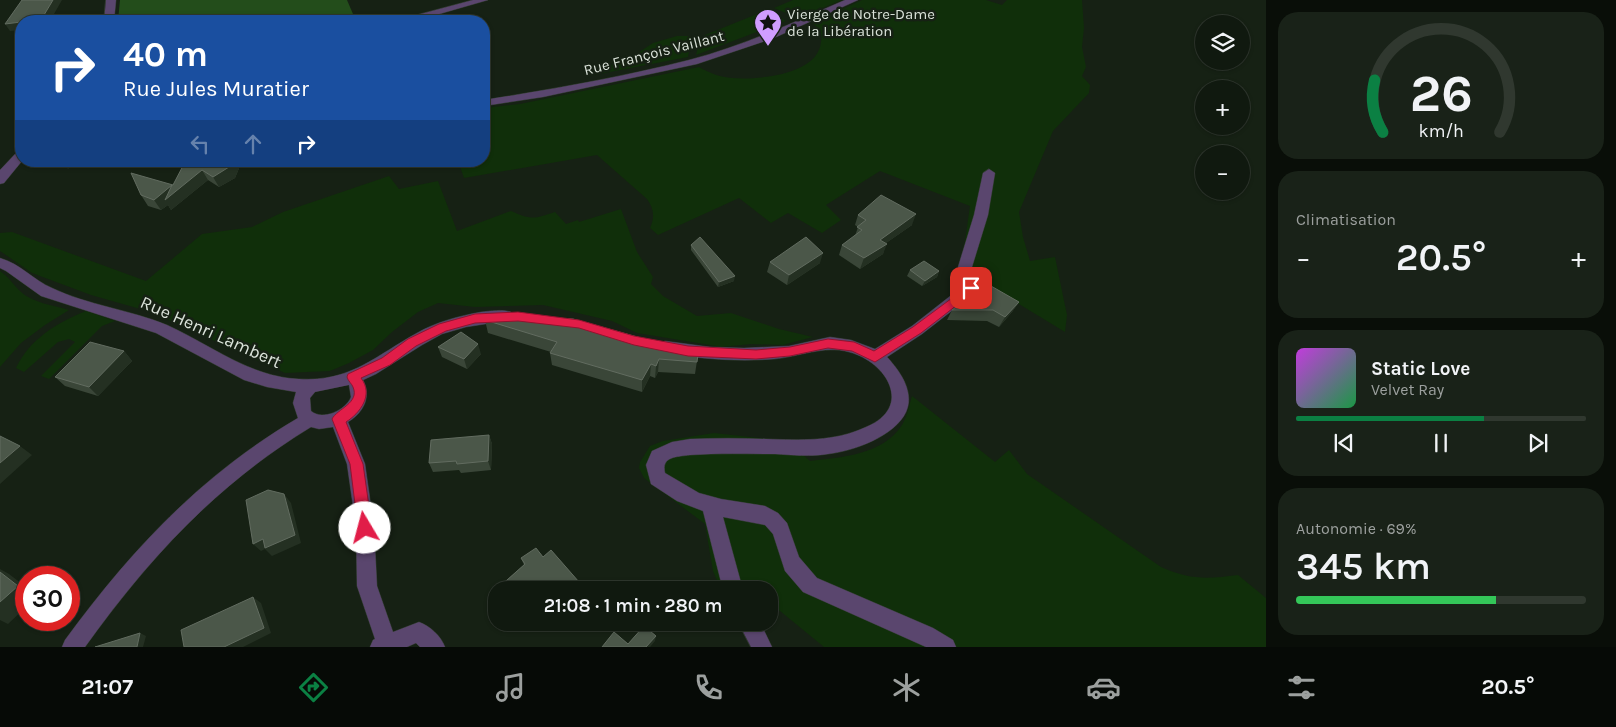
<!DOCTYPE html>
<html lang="fr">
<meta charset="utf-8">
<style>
:root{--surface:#10190f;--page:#192218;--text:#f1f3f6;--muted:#9ca09e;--line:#30382f;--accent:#0b8043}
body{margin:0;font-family:Karla,sans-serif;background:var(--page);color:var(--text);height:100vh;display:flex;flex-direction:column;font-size:19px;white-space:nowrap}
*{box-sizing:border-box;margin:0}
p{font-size:16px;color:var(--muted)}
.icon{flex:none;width:28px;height:28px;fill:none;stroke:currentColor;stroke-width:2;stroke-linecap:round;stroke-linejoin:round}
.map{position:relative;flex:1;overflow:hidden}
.side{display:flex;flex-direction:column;gap:12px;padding:12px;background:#090e08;width:350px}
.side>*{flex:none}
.top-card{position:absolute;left:15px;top:15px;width:475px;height:152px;border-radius:20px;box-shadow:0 1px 4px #0004,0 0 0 1px var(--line);background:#1a4fa0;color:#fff;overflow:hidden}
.tools{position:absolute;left:1195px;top:15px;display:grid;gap:10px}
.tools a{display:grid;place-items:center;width:55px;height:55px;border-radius:50%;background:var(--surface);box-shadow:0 1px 4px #0004,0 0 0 1px var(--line);font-size:25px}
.speed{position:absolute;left:15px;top:566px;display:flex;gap:10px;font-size:25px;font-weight:700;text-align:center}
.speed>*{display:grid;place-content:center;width:65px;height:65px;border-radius:50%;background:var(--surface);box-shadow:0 1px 4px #0004,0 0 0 1px var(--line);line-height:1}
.speed .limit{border:8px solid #d22;background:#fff;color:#111}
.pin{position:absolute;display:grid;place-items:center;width:42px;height:42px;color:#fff;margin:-21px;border-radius:10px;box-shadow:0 2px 8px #0006}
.me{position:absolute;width:55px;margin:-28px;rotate:352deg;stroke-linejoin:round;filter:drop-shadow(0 0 4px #0008)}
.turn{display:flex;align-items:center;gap:18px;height:105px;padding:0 25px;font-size:22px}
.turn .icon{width:65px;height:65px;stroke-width:2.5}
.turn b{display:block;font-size:35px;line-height:42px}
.lanes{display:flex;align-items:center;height:48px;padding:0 25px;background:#0003;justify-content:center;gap:25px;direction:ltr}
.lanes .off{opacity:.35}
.big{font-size:38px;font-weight:600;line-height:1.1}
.side .tile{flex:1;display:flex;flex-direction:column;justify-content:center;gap:8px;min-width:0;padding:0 18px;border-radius:20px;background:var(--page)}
.side .dial{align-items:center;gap:0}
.dial svg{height:130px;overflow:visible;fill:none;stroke:var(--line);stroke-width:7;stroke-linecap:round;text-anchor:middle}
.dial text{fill:var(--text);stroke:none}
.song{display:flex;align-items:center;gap:15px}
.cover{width:60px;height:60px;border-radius:8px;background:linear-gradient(135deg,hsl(290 70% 55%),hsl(140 70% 35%))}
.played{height:5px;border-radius:2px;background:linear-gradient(90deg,var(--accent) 65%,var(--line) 65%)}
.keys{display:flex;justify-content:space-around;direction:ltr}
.heat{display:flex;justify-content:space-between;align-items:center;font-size:28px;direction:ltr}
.charge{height:8px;border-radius:4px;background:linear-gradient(90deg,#34c759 69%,var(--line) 0)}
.trip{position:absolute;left:488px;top:581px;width:290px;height:50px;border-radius:20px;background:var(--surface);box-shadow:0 1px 4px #0004,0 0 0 1px var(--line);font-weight:600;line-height:50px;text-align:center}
.tabs{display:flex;height:80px;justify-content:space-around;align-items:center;background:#060a06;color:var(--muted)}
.tabs .icon{width:35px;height:35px}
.tabs .selected{color:var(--accent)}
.tabs b{font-size:22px;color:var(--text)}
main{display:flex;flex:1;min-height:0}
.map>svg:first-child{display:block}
</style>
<main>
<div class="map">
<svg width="1266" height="647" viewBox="0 0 1266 647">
<rect width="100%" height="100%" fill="#162114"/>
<path fill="#102f0a" d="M793,0H842L798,18L774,8Z
M862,0H986L1002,5L1007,0H1082L1084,28L1082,47L1086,67L1082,76L1090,85L1089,93L1053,131L1019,212L1023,237L1030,261L1055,257L1067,315L1065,332L961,269L970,206L880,171L826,205L841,220L822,233L788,213L771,223L739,198L658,235L650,228C655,217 654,209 647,199L597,155L464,178L458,161H484V108L520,104L699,67C709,73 720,77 732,78C758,80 818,75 821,42C823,33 820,29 812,23Z
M767,10L786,21L696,55L699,43L705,35Z
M677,36H690L691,39L688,57L589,76L583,74L627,60L653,43Z
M389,176L399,189L438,181L457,231L511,211C531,220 534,219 555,212L566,224L578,220L579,222L621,209L637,252L653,277L651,284L663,296L697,316L731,313L779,329L813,337L783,345L751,344L722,347L637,333L612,321L543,305L475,307L438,303L418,312L392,332L373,350L349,363L330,371L285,373L151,312L91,295L32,273L0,251V233L12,232L146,281L202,234L252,227L283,212Z
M0,271C11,278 17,292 30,298C41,304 56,306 69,310L45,325L21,343L0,367Z
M86,311L115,321L102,326L49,379L41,376L75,342L69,339L58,342L24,372L16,368C30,339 56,323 86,311Z
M912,396L995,462L1009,450L1027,474L1161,567C1190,580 1207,579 1238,575L1266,598V647H824L769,602V590H721L713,571L705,524L644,478L639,468L640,462L650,446L663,441L714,433L787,441L810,461C842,457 883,455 902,425C907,417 909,406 912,396Z"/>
<path fill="#234d1b" d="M120,0H347L356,21H268L220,16V21H118Z"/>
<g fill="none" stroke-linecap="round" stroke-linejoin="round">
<defs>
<path id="minor" d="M106,0H116L114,21H104Z
M473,0H488L415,21H400L402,19Z
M845,0H858L774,38L697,64L543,97L484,106V100C553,89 622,77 689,60C743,46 794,22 845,0Z
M21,151L22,161L4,183L0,184V170L17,152Z
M989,169L995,173L988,215L972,267L978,288L976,292L922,334L887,357C900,371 915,392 906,412C895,436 854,451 828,454C811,457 792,455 775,454C746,454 718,453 690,455C677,457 661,456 665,473L699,493L721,499L765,506L778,513L787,523L799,557L817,578L933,628L953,640L956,647H926L803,592L785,571L773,534L765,525L723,517L743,590H723L703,511L677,501L651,484L646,465L652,451L672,442L690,439C715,438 741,438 766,439C801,440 834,442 866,427C914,407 887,362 849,352C824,345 799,357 774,359C738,362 701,359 665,353L660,351L657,347L660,343L665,341L710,347L744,348L789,346L830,337L851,340L875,349L912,326L963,286L958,267L974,215L983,173Z
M0,258C21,264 33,280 52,288C87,305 131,310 167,325C211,345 250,377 299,379C351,382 375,356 417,333C436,322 459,316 481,312C491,311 502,309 511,312L513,316L511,320L466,327L442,334L422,345L376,374L363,380C372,397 363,413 348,422L365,464L374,527L377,586L393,632L419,622C430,626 441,636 445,647H420L416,643L407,647H370L373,640L375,639L357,586L356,527L347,464L333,427L319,429L311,427C217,484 149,558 85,647H62L65,640C131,550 201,475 298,418L293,403L296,392L267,387L244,380L156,333L41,296L6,271L0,268ZM349,385L351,397C346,410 323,421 311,411L310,398L315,392Z
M738,622H760L772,647H751Z"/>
</defs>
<use href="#minor" stroke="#313c30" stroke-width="1"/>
<use href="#minor" fill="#5a466e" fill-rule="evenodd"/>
</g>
<path fill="#3a4638" d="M209,161H242L235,178L219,187L208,180L171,210L168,205L161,210L148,206L141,195L173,185Z
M858,215L912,225L886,243L883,254L860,269L839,255L842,245L855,236L858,227L855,225Z
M691,245L734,281L718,287L691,250Z
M770,262L820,263L787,285L767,272Z
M910,270L939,271L937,277L922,286L907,276Z
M1019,302L1012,312L999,327L987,321L947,320L952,310Z
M485,320L698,354L695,374L658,372L655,378L650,376L642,392L552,365L550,353L551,352L488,333Z
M438,347L481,354L467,369L442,357Z
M124,351L132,361L98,396L65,386L55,377Z
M489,435L492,444L491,470L461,473L459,470L433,472L429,463Z
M543,557L586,590H496V608L492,604L489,596L524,565L521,558Z"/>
<path fill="#243022" d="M53,0H62L50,21H31Z
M21,22V30L10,31L5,24Z
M62,161H77L68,169Z
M232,161H242L235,178L219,187L213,177Z
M342,161H357L344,167Z
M202,170L208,180L171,210L168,205L161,210L154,200L172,185Z
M916,214L912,225L876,250L880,240Z
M887,244L883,254L860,269L864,258Z
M823,253L820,263L787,285L789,275Z
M939,271L937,277L922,286L925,281Z
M735,276L734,281L718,287L719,282Z
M1019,302L1012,312L999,327L1005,317Z
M478,344L481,354L467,369L464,359Z
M124,351L132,361L98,396L89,387Z
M659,359L658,372L655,378L656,366Z
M651,364L650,376L642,392V380Z
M489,435L492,444L491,470L488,461Z
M20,446L32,455L0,484V463Z
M284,494L291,503L301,543L272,556L265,549L261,551L253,544L263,539Z
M0,569L9,574L26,587V607L8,624L0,620Z
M542,583L544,590H534Z
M253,597L261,603L271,633L243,647H224Z
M140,633L146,636L143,647H137Z
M656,636L655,641L650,647H646Z"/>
<path fill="#4b5749" stroke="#626c60" d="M22,0H53L41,20L21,21V22L5,24Z
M318,15L319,21H288Z
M209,161H232L229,167L213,177L202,170L165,200L172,185L154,200L141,195L131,173L173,185L185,162Z
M881,195L916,214L880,240L887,244L864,258L842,245L862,230L857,227L866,220L858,215Z
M700,237L735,276L719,282L691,245Z
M806,237L823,253L789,275L770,262Z
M924,261L939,271L925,281L910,270Z
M984,282L1019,302L1005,317L993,310H952L979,291Z
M486,314L573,319L698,354L697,362L659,359L656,366L651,364L642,380L550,353L557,342L485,320Z
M461,332L478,344L464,359L438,347Z
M90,342L124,351L89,387L55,377Z
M489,435L488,461L457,464L456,461L429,463L431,440Z
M0,436L20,446L0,463Z
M268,490L284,494L295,535L265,548L263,539L253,544L246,500Z
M536,548L543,557L551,550L586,590H547L542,583L534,590H496V605L489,596L525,564L521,558Z
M0,572L18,586L0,602Z
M253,597L264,628L224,647H184L181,630Z
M644,626L656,636L646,647H602L614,632L628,644Z
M140,633L137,647H95Z"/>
<path fill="#e11d48" stroke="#92132f" d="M971,284L975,285L976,288L975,291L921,333L875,362L852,351L828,348L790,356L756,359L688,356L634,345L579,328L518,321L475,323L446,331L416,346L390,365L361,378C374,395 360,413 346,422L363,464L372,528L370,532L365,534L360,532L358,528L350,464L332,419C337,409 360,403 353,387C352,384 348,381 347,377L348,374L382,358L408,339L439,324L475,314L518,312L579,320L634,336L688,346L756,350L790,347L828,339L854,342L874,351L913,327Z"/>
<defs>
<symbol id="sight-pin" viewBox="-11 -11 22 30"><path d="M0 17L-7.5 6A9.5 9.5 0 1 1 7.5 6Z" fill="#d09dff" stroke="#162114"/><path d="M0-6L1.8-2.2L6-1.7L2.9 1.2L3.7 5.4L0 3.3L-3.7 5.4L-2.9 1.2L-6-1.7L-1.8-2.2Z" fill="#111"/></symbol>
</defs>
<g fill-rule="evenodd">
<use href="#sight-pin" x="752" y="7" width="32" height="43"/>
</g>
<g text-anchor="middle" stroke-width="5" stroke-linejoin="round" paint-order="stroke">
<g font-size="15" fill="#dae2d9" stroke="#162114" text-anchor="start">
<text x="787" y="19">Vierge de Notre-Dame<tspan x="787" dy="17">de la Libération</tspan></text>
</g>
<g font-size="15" fill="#dae2d9" stroke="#162114">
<text transform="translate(654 53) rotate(-14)" y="5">Rue François Vaillant</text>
</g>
<g font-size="18" fill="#dae2d9" stroke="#162114">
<text transform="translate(211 332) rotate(24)" y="6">Rue Henri Lambert</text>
</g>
</g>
</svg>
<div class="tools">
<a><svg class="icon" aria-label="layers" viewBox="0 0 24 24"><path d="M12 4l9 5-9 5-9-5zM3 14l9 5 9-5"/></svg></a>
<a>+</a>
<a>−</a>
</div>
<div class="speed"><div class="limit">30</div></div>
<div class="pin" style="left:971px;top:288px;background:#d93025"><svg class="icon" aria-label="arrive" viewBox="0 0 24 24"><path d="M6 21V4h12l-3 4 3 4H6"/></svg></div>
<svg class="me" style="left:365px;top:528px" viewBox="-20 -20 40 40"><circle r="19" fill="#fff"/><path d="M0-13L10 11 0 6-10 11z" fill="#e11d48"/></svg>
<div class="trip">21:08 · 1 min · 280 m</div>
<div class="top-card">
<div class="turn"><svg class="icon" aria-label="right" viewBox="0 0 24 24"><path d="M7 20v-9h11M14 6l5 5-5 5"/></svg><div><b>40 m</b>Rue Jules Muratier</div></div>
<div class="lanes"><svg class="icon off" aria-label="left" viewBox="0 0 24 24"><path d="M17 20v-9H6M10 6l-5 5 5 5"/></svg><svg class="icon off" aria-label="ahead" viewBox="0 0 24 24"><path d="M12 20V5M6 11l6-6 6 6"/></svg><svg class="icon" aria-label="right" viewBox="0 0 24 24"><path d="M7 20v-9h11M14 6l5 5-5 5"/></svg></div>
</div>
</div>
<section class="side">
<div class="tile dial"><svg viewBox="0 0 100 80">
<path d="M14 69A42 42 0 1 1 86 69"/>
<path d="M14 69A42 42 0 0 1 9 37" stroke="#0b8043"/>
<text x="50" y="56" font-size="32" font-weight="700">26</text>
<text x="50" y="72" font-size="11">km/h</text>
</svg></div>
<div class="tile"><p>Climatisation</p>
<div class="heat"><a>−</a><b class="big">20.5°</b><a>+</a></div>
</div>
<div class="tile">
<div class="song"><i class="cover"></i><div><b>Static Love</b><p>Velvet Ray</p></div></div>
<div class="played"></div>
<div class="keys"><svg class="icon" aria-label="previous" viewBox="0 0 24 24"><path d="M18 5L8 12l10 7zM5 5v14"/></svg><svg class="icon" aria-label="pause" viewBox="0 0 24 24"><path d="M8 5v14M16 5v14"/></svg><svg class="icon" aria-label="next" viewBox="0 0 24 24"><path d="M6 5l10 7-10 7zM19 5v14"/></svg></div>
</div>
<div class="tile"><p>Autonomie · 69%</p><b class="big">345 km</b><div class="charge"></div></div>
</section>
</main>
<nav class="tabs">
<b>21:07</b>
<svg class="icon selected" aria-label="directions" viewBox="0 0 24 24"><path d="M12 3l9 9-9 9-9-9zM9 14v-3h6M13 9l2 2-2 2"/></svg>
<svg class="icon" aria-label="music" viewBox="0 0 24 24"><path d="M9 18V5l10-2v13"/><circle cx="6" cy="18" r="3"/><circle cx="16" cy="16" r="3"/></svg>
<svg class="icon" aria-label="phone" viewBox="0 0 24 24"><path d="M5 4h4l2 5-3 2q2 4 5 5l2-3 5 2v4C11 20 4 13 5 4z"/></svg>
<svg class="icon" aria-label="climate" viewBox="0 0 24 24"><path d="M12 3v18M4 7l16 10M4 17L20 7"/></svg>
<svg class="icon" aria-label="car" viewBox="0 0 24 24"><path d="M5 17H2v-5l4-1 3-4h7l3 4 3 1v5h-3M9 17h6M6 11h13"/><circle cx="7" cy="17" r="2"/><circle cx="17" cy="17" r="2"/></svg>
<svg class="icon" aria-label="filters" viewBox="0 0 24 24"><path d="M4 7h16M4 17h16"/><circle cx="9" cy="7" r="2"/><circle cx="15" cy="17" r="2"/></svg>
<b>20.5°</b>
</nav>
